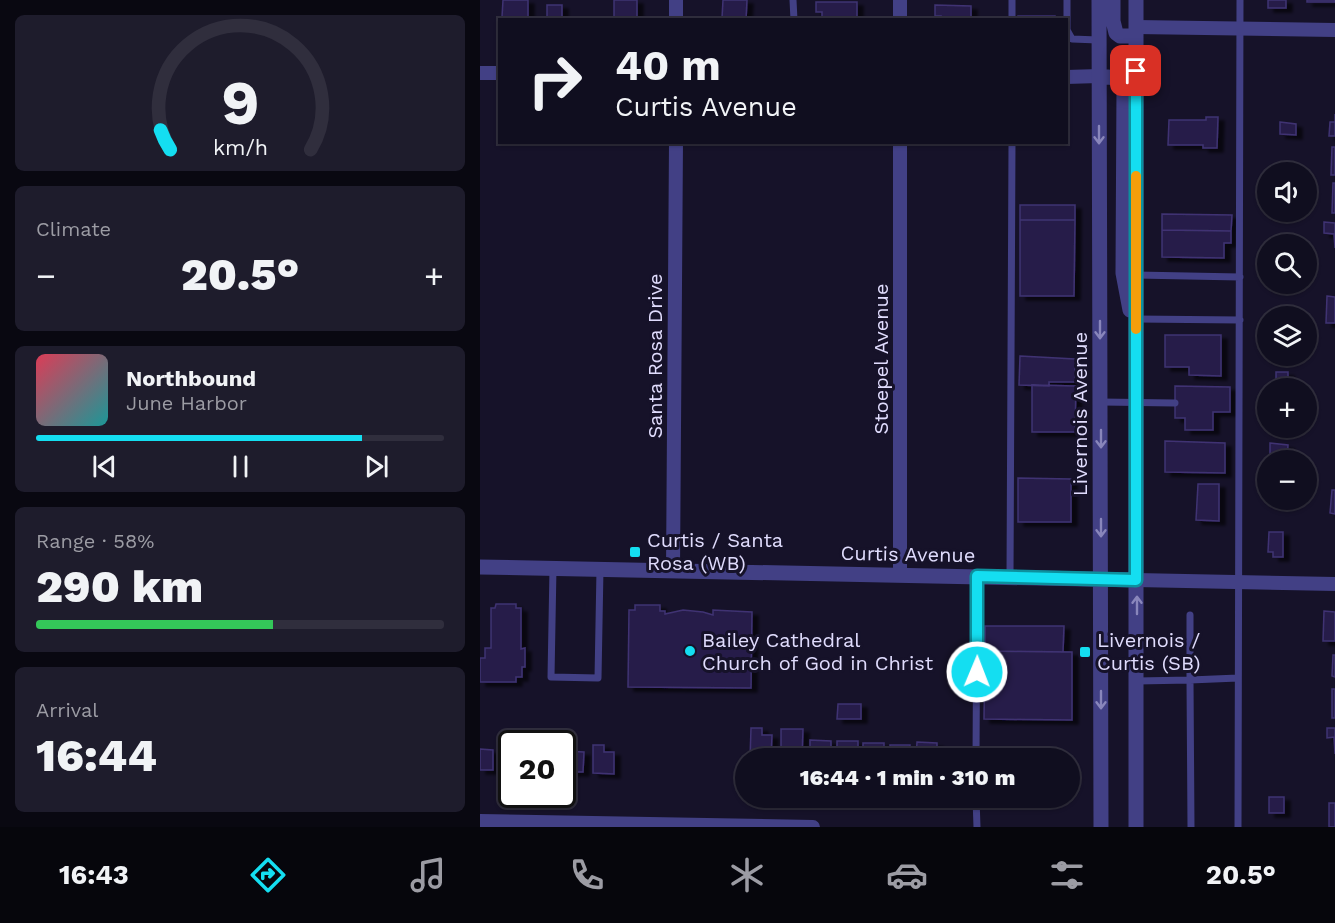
<!DOCTYPE html>
<meta charset="utf-8">
<style>
:root{--surface:#100e1f;--page:#1e1c2c;--text:#f1f3f6;--muted:#9c9ca4;--line:#302e3d;--accent:#14def1}
body{margin:0;font-family:"Work Sans",sans-serif;background:var(--page);color:var(--text);height:100vh;display:flex;flex-direction:column;font-size:22px;white-space:nowrap}
*{box-sizing:border-box;margin:0}
p{font-size:20px;color:var(--muted)}
.icon{flex:none;width:33px;height:33px;fill:none;stroke:currentColor;stroke-width:2;stroke-linecap:round;stroke-linejoin:round}
.map{position:relative;flex:1;overflow:hidden}
.details{display:flex;flex-direction:column;gap:15px;padding:15px;background:#090811;width:480px}
.details>*{flex:none}
.hud{position:absolute;left:18px;top:18px;width:570px;height:126px;border-radius:0px;box-shadow:0 2px 4px #0004,0 0 0 2px var(--line);background:#100e1f;color:var(--text);overflow:hidden}
.tools{position:absolute;left:777px;top:162px;display:grid;gap:12px}
.tools a{display:grid;place-items:center;width:60px;height:60px;border-radius:50%;background:var(--surface);box-shadow:0 2px 4px #0004,0 0 0 2px var(--line);font-size:30px}
.speed{position:absolute;left:18px;top:730px;display:flex;gap:12px;font-size:30px;font-weight:700;text-align:center}
.speed>*{display:grid;place-content:center;width:78px;height:78px;border-radius:50%;background:var(--surface);box-shadow:0 2px 4px #0004,0 0 0 2px var(--line);line-height:1}
.speed .limit{border:3px solid #111;border-radius:9px;background:#fff;color:#111}
.pin{position:absolute;display:grid;place-items:center;width:51px;height:51px;color:#fff;margin:-26px;border-radius:12px;box-shadow:0 3px 9px #0006}
.me{position:absolute;width:66px;margin:-33px;rotate:1deg;stroke-linejoin:round;filter:drop-shadow(0 0 4px #0008)}
.turn{display:flex;align-items:center;gap:21px;height:126px;padding:0 18px;font-size:27px}
.turn .icon{width:78px;height:78px;stroke-width:2.5}
.turn b{display:block;font-size:42px;line-height:51px}
.big{font-size:45px;font-weight:800;line-height:1.1}
.details .card{flex:1;display:flex;flex-direction:column;justify-content:center;gap:9px;min-width:0;padding:0 21px;border-radius:9px;background:var(--page)}
.details .dial{align-items:center;gap:0}
.dial svg{height:156px;overflow:visible;fill:none;stroke:var(--line);stroke-width:7;stroke-linecap:round;text-anchor:middle}
.dial text{fill:var(--text);stroke:none}
.song{display:flex;align-items:center;gap:18px}
.cover{width:72px;height:72px;border-radius:9px;background:linear-gradient(135deg,hsl(350 70% 55%),hsl(180 70% 35%))}
.played{height:6px;border-radius:3px;background:linear-gradient(90deg,var(--accent) 80%,var(--line) 80%)}
.keys{display:flex;justify-content:space-around;direction:ltr}
.heat{display:flex;justify-content:space-between;align-items:center;font-size:33px;direction:ltr}
.charge{height:9px;border-radius:4px;background:linear-gradient(90deg,#34c759 58%,var(--line) 0)}
.trip{position:absolute;left:255px;top:748px;width:345px;height:60px;border-radius:30px;background:var(--surface);box-shadow:0 2px 4px #0004,0 0 0 2px var(--line);font-weight:800;line-height:60px;text-align:center}
.dock{display:flex;height:96px;justify-content:space-around;align-items:center;background:#06060c;color:var(--muted)}
.dock .icon{width:42px;height:42px}
.dock .current{color:var(--accent)}
.dock b{font-size:27px;color:var(--text)}
main{display:flex;flex:1;min-height:0}
.map>svg:first-child{display:block}
</style>
<main>
<section class="details">
<div class="card dial"><svg viewBox="0 0 100 80">
<path d="M14 69A42 42 0 1 1 86 69"/>
<path d="M14 69A42 42 0 0 1 9 59" stroke="#14def1"/>
<text x="50" y="56" font-size="32" font-weight="700">9</text>
<text x="50" y="72" font-size="11">km/h</text>
</svg></div>
<div class="card"><p>Climate</p>
<div class="heat"><a>−</a><b class="big">20.5°</b><a>+</a></div>
</div>
<div class="card">
<div class="song"><i class="cover"></i><div><b>Northbound</b><p>June Harbor</p></div></div>
<div class="played"></div>
<div class="keys"><svg class="icon" aria-label="previous" viewBox="0 0 24 24"><path d="M18 5L8 12l10 7zM5 5v14"/></svg><svg class="icon" aria-label="pause" viewBox="0 0 24 24"><path d="M8 5v14M16 5v14"/></svg><svg class="icon" aria-label="next" viewBox="0 0 24 24"><path d="M6 5l10 7-10 7zM19 5v14"/></svg></div>
</div>
<div class="card"><p>Range · 58%</p><b class="big">290 km</b><div class="charge"></div></div>
<div class="card"><p>Arrival</p><b class="big">16:44</b></div>
</section>
<div class="map">
<svg width="855" height="827" viewBox="0 0 855 827">
<defs>
<filter id="shadow"><feDropShadow dx="6" dy="4" stdDeviation="1.5" flood-color="#0009"/></filter>
</defs>
<rect width="100%" height="100%" fill="#161229"/>
<path fill="#271f49" stroke="#3f3373" stroke-width="1.5" filter="url(#shadow)" d="M23,0H48V17H22Z
M134,0H157V19H134Z
M243,0H267L266,20L242,18Z
M788,0H806V8H788Z
M827,0H855V2H827Z
M336,2H377V20H342V12H336Z
M67,5H82V20H67Z
M455,5L491,6V20H460L461,16H455Z
M538,16H575V20H538Z
M855,114V136H849L850,122H855Z
M726,117H738L737,148H723V145H688L689,120H726Z
M800,122L816,124V135L800,134Z
M852,147H855V175H851Z
M853,183H855V213H852Z
M540,205H595V220H540Z
M682,214L752,215L751,231L682,230Z
M540,220H595L594,296H540Z
M844,222L855,223V248L854,234L844,233Z
M682,230L751,231V243H744V258L682,257Z
M793,240L811,241L810,244H792Z
M847,296L855,297V323H846Z
M685,335H741V376L709,375V367H685Z
M540,356L595,359V382H569V386L539,385Z
M796,372H808V388H796Z
M552,385L596,386L595,432H552Z
M695,386L750,387V412H733V430H705V418H695Z
M685,441L745,443V473L685,472Z
M790,443L808,445L807,460H790Z
M538,478L591,479V522H538Z
M718,484H739V521L716,520Z
M852,490H855V514L850,513Z
M789,532H803V557H793V552H788Z
M16,604H36V608H41V649L45,648V667H42V677H36V682H0V658H5V648H11V608H15Z
M155,605H180V611H185V614L203,610L223,612L233,615V610L272,612L271,688L148,687L149,610H155Z
M844,611L855,612V641H843Z
M505,626H584L583,652L505,651Z
M505,651L592,652V720L504,719Z
M853,655H855V677L852,676Z
M852,689H855V718H852Z
M358,704H381V719H357Z
M271,728H282V735H292L291,759H270Z
M847,728H855V754L854,737L847,738Z
M301,729H323L322,759H301Z
M330,740L351,741V759H330Z
M23,741H31L32,770H23Z
M357,741H378V759H357Z
M437,742L457,743V759H436Z
M383,743H404V759H383Z
M113,745H124V752H134V774L113,773Z
M410,745H430V759H410Z
M0,749L13,750V770H0Z
M464,749L475,750V759H484H463Z
M83,751L104,752L103,772H83Z
M512,751L583,752V759H512Z
M789,797H804V813H789Z
M849,803H855V827H849Z"/>
<g fill="none" stroke-linecap="round" stroke-linejoin="round">
<path stroke="#424085" stroke-width="7" d="M313,0L314,20
M587,0V30L592,39L618,40
M532,20V0
M656,275L760,277
M656,319L760,320
M621,402L695,403
M73,568L71,677L118,678L120,569
M530,577L532,142
M710,615V680L758,678
M657,681L710,680L711,827
M496,759L497,576
M496,798L497,827
M758,827L760,0"/>
<path stroke="#424085" stroke-width="14" d="M420,0V20
M196,20V0
M656,27L855,30
M0,73H20
M586,77L619,76
M193,571L196,142
M420,575V142
M656,580L855,584
M0,821L333,827"/>
<path stroke="#424085" stroke-width="15" d="M619,0L621,827
M633,0V21L636,33L640,36H656
M619,76L636,78L644,85L643,273L650,310
M0,567L656,580
M656,827V0"/>
</g>
<defs><path id="oneway-shaft" d="M-6 0H5M1.5-3L5.5 0L1.5 3" fill="none" stroke-width="1.6" stroke-linecap="round" stroke-linejoin="round" transform="scale(1.5)"/></defs>
<g stroke="#8986bb">
<use href="#oneway-shaft" transform="translate(619 135) rotate(90)"/>
<use href="#oneway-shaft" transform="translate(620 330) rotate(90)"/>
<use href="#oneway-shaft" transform="translate(621 439) rotate(90)"/>
<use href="#oneway-shaft" transform="translate(621 528) rotate(90)"/>
<use href="#oneway-shaft" transform="translate(657 605) rotate(-90)"/>
<use href="#oneway-shaft" transform="translate(621 700) rotate(90)"/>
</g>
<g fill="none" stroke-linecap="round" stroke-linejoin="round">
<defs>
<path id="route" d="M497,672V576L656,580V71"/>
</defs>
<use href="#route" stroke="#0d909d" stroke-width="15"/>
<use href="#route" stroke="#14def1" stroke-width="10"/>
<path stroke="#f59e0b" stroke-width="10" d="M656,176V329"/>
</g>
<g fill="#14def1" stroke="#161229" stroke-width="2">
<rect x="149" y="546" width="12" height="12" rx="3"/>
<circle cx="210" cy="651" r="6"/>
<rect x="599" y="646" width="12" height="12" rx="3"/>
</g>
<g text-anchor="middle" stroke-width="6" stroke-linejoin="round" paint-order="stroke">
<g font-size="20" fill="#e0dcfd" stroke="#161229">
<text transform="translate(175 356) rotate(-90)" y="7">Santa Rosa Drive</text>
<text transform="translate(401 359) rotate(-90)" y="7">Stoepel Avenue</text>
<text transform="translate(600 414) rotate(-90)" y="7">Livernois Avenue</text>
<text transform="translate(428 554) rotate(1)" y="7">Curtis Avenue</text>
</g>
<g font-size="20" fill="#e0dcfd" stroke="#161229" text-anchor="start">
<text x="167" y="547">Curtis / Santa<tspan x="167" dy="23">Rosa (WB)</tspan></text>
<text x="222" y="647">Bailey Cathedral<tspan x="222" dy="23">Church of God in Christ</tspan></text>
<text x="617" y="647">Livernois /<tspan x="617" dy="23">Curtis (SB)</tspan></text>
</g>
</g>
</svg>
<div class="tools">
<a><svg class="icon" aria-label="sound" viewBox="0 0 24 24"><path d="M4 9h4l5-4v14l-5-4H4zM17 9q2 3 0 6"/></svg></a>
<a><svg class="icon" aria-label="search" viewBox="0 0 24 24"><circle cx="10" cy="10" r="6"/><path d="M15 15l6 6"/></svg></a>
<a><svg class="icon" aria-label="layers" viewBox="0 0 24 24"><path d="M12 4l9 5-9 5-9-5zM3 14l9 5 9-5"/></svg></a>
<a>+</a>
<a>−</a>
</div>
<div class="speed"><div class="limit">20</div></div>
<div class="pin" style="left:656px;top:71px;background:#d93025"><svg class="icon" aria-label="arrive" viewBox="0 0 24 24"><path d="M6 21V4h12l-3 4 3 4H6"/></svg></div>
<svg class="me" style="left:497px;top:672px" viewBox="-20 -20 40 40"><circle r="17" fill="#14def1" stroke="#fff" stroke-width="3"/><path d="M0-11L8 9 0 5-8 9z" fill="#fff"/></svg>
<div class="trip">16:44 · 1 min · 310 m</div>
<div class="hud">
<div class="turn"><svg class="icon" aria-label="right" viewBox="0 0 24 24"><path d="M7 20v-9h11M14 6l5 5-5 5"/></svg><div><b>40 m</b>Curtis Avenue</div></div>
</div>
</div>
</main>
<nav class="dock">
<b>16:43</b>
<svg class="icon current" aria-label="directions" viewBox="0 0 24 24"><path d="M12 3l9 9-9 9-9-9zM9 14v-3h6M13 9l2 2-2 2"/></svg>
<svg class="icon" aria-label="music" viewBox="0 0 24 24"><path d="M9 18V5l10-2v13"/><circle cx="6" cy="18" r="3"/><circle cx="16" cy="16" r="3"/></svg>
<svg class="icon" aria-label="phone" viewBox="0 0 24 24"><path d="M5 4h4l2 5-3 2q2 4 5 5l2-3 5 2v4C11 20 4 13 5 4z"/></svg>
<svg class="icon" aria-label="climate" viewBox="0 0 24 24"><path d="M12 3v18M4 7l16 10M4 17L20 7"/></svg>
<svg class="icon" aria-label="car" viewBox="0 0 24 24"><path d="M5 17H2v-5l4-1 3-4h7l3 4 3 1v5h-3M9 17h6M6 11h13"/><circle cx="7" cy="17" r="2"/><circle cx="17" cy="17" r="2"/></svg>
<svg class="icon" aria-label="filters" viewBox="0 0 24 24"><path d="M4 7h16M4 17h16"/><circle cx="9" cy="7" r="2"/><circle cx="15" cy="17" r="2"/></svg>
<b>20.5°</b>
</nav>
